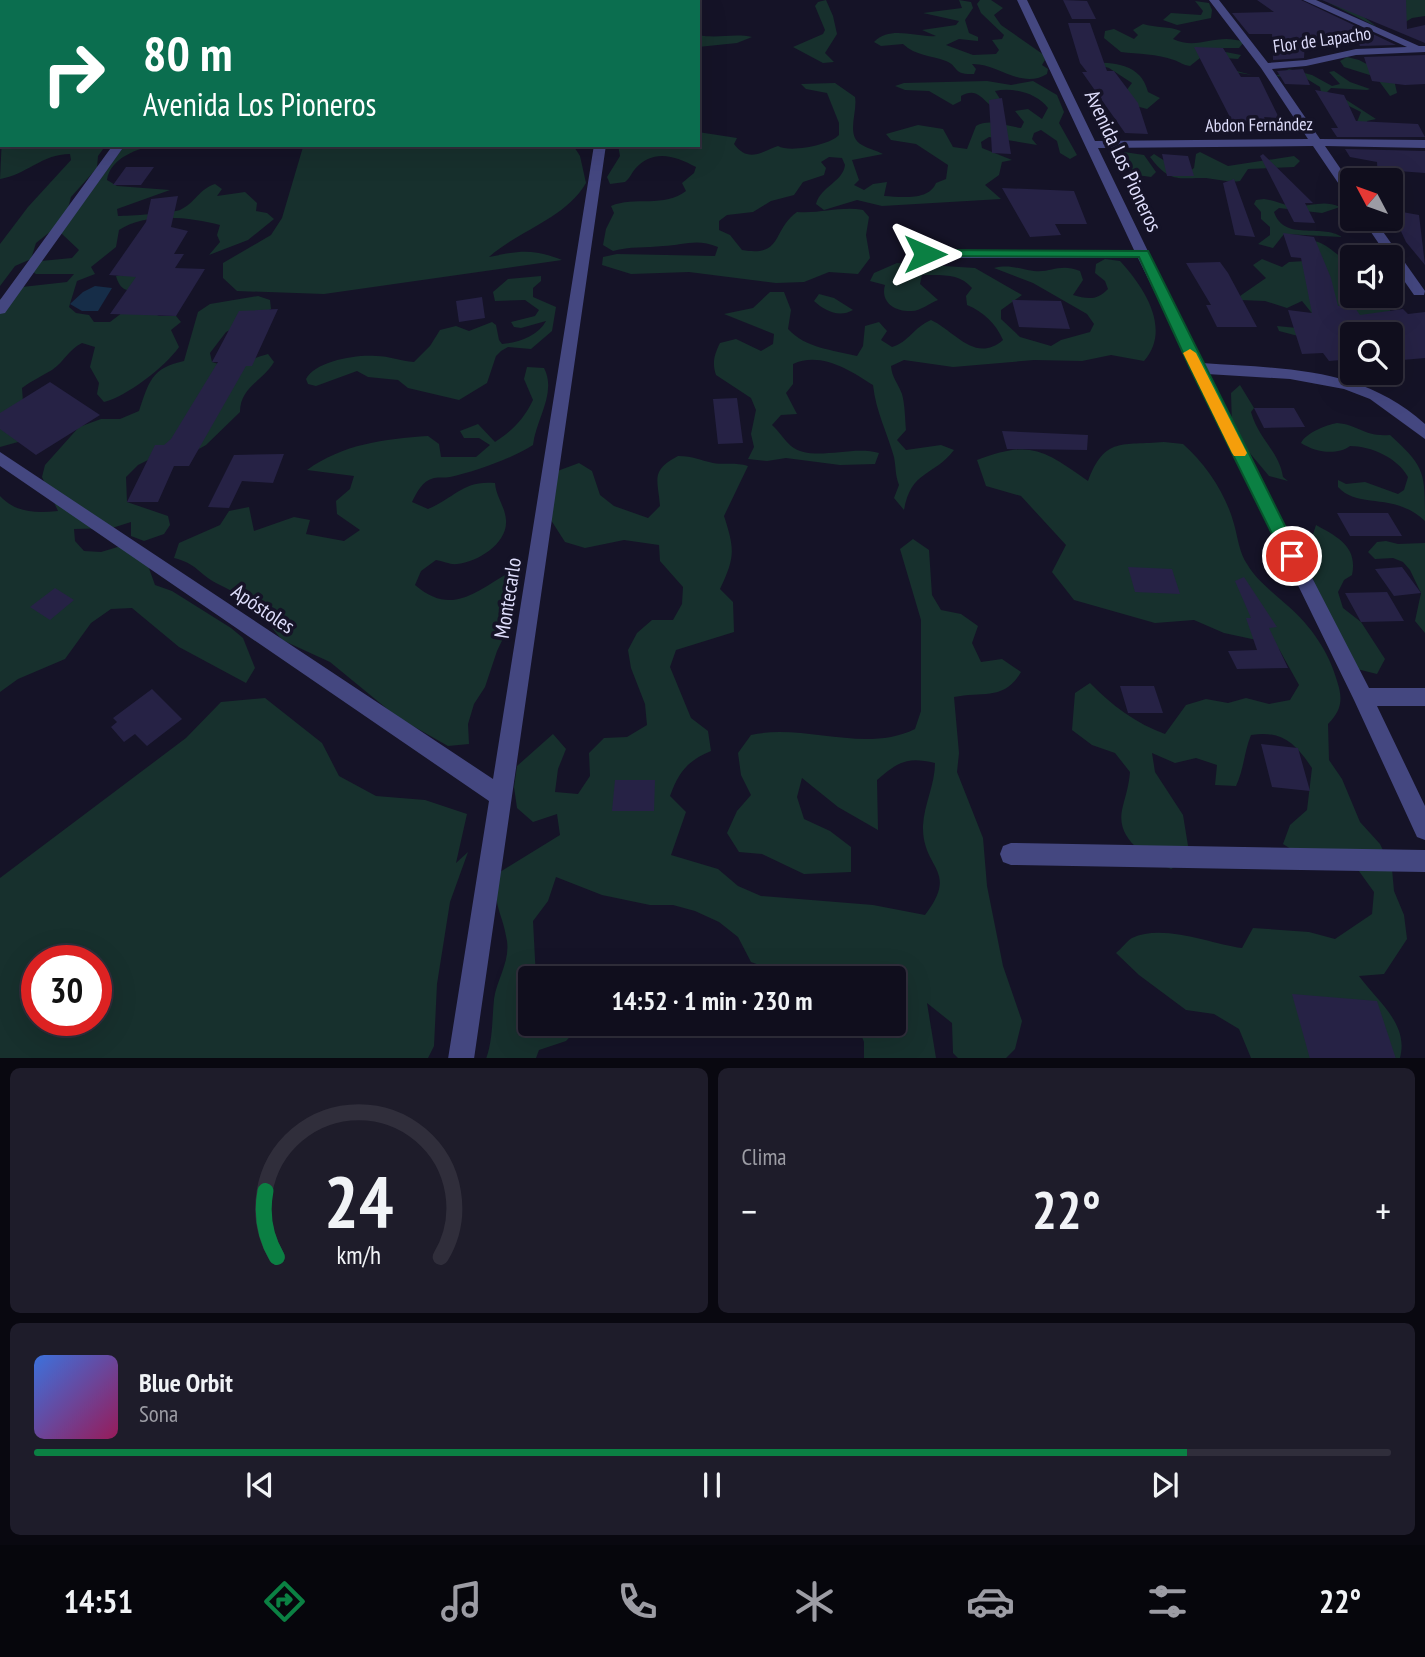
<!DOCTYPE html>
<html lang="es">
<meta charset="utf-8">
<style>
:root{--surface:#100e1d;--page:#1e1c2a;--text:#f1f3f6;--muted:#9c9ca4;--line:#302e3b;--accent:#0b8043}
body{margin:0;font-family:"PT Sans Narrow",sans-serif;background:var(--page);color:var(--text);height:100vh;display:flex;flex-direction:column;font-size:26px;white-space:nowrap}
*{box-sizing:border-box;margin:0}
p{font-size:23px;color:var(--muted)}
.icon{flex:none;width:38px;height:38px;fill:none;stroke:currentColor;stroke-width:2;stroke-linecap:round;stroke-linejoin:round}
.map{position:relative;height:1058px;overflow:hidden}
.side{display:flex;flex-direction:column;gap:10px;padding:10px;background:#090810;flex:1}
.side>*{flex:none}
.top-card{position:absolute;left:0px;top:0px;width:700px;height:147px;box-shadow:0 7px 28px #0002,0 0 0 2px var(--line);background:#0b6e4f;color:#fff;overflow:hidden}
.needle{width:46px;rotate:311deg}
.buttons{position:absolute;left:1340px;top:168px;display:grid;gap:14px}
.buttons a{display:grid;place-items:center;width:63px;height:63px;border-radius:7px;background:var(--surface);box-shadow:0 7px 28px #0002,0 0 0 2px var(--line);font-size:35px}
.speed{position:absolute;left:21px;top:945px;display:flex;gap:14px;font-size:35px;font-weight:700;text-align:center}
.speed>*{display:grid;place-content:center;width:91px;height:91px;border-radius:50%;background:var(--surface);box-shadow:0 7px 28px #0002,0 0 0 2px var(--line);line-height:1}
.speed .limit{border:10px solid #d22;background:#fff;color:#111}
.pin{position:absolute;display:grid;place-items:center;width:60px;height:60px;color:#fff;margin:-30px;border:4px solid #fff;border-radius:50%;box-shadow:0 2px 7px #0007}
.me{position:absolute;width:77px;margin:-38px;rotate:90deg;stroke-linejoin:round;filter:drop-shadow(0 0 5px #0008)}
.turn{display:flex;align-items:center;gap:24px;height:147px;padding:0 28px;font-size:32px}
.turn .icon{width:91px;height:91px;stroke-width:2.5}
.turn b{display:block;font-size:49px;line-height:60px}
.big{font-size:52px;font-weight:700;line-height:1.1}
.side .card{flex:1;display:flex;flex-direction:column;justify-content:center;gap:10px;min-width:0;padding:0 24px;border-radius:10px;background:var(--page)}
.side .dial{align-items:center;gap:0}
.dial svg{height:182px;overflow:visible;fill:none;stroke:var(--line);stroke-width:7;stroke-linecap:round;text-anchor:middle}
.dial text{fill:var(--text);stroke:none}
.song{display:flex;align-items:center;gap:21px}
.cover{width:84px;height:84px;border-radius:10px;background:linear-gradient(135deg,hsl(220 70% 55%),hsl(330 70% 35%))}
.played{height:7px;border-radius:4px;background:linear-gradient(90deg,var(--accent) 85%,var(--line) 85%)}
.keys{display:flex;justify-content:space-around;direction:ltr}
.heat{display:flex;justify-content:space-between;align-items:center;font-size:38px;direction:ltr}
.side .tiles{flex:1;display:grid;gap:10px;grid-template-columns:1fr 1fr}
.card:last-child{grid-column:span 2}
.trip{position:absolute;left:518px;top:966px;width:388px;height:70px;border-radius:7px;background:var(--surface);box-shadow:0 7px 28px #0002,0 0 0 2px var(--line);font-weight:700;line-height:70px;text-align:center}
.tab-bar{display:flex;height:112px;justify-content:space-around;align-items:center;background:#06060c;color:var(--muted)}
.tab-bar .icon{width:49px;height:49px}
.tab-bar .selected{color:var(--accent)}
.tab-bar b{font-size:32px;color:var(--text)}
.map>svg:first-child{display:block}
</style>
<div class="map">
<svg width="1425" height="1059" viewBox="0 0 1425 1059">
<rect width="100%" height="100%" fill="#151327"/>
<path fill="#17302d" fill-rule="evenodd" d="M826,0L833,16L837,34L825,53L834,62L823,63L793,47L823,34L825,30L815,6L818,2Z
M959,0L971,2L973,8L965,20L969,33L978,37V41L959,39L946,45L973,55L996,54L999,50L992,40L1002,39L1004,35L981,13L977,4L980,0H991L1003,8L994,15L1001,25L1044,55L1045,60L1042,65L1048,69L1047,74C1021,90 998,63 972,64L976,69L974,74C952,75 959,66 946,61C930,55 916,56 903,44L881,46L874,42C891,25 916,38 936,36L922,30L956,25L959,21L923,13L962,8Z
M1357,0H1425V16L1412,18L1402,24L1360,14L1377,27L1329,3Z
M1195,1L1209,3L1212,10L1211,18L1177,25L1163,20L1171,13L1201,15L1203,11Z
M1143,24C1156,28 1169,26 1181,31L1173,39C1199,51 1215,32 1244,42L1239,48H1205L1241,55L1238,59L1225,58L1221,67L1252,75L1216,69L1200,58L1190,66C1183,65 1180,62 1174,60C1157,54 1138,54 1121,52L1104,38L1105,31L1114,29L1134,39L1138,35L1133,30Z
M698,29L702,31L699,35C716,39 734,33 752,37L737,43L698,47Z
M1347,57L1359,60L1397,80L1395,84L1397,93L1390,96L1376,77L1344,67L1340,61Z
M1089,62C1114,63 1141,63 1148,92L1160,98L1147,109L1132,105L1126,91L1132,83L1109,68Z
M1289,69L1312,75L1332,86L1340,84L1329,72L1334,71L1350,82L1370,89L1367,90L1331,88L1327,92L1345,99L1376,119L1367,121L1369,128L1357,122L1361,112L1321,92L1320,87L1307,79L1276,76Z
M987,81L1011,85L1033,81L1057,95L1064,112L1059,123L1077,155L1070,159L1060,153L1057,141L1041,130L1034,133L1032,139L1037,145L989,137L981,142L982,148L1012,160L1002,162L999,175L985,185L1001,199L882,206L857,200L824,210L816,204C821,186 843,182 845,165L842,158L829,157L821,162L826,168L824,175L803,182L794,195L771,201L753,212L727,215L719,221V230L730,235L742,250C784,257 771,231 797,212C820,214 841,206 863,210L869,217L866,235L870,258L858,274L829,272L804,282L776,283L689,272L631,274L602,265L603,257L617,254L715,256L718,247C697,238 684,245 663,246C646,248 630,246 613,251L603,245L606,229L614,213L611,206C634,196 665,208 686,191L682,183L694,173L696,167C676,156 653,148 635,169C631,174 630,178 625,182L610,184L607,177L620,156L618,145H698V132L737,138L734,144C748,163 761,152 778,146C790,153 830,145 839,135V123L827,93L806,89L801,84L835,83L855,97C858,112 845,136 862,145C868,149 876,150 883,154L852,160L859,180L854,185L864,190L873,184L887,182L884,196C901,197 929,201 936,183L946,179L948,165L916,144L891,140L886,134L918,125L943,129L953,147L967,149L976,126C990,118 1005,126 1021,128L1024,122L1015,111L1028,109L1042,119L1048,108C1037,93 1013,87 995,91L1002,102L990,105C980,96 975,88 961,96V101L953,105L929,91L905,90L895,86L904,83Z
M2,137V145H106L98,156L97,168L71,197L67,212L56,227L36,243L31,259L15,266L0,286V244L28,207L71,160L70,154C42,154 26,175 0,179Z
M125,145H157C138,148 110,158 107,180L117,186L170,190L117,209L118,216C128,216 173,213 180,210C195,203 199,189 215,184L222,189L217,196L245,192L257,203L256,211L267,213L274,219L248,240L209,255L220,242L217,235L220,225C190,217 146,212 119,230L116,247L91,267L95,274L77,281L69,307L76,313L89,315L94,322H110L139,300L140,292C126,291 120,290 116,276L142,271L149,311L159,316H176L181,322L171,330L179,347C166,366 126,397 104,402L97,394L99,383L90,367L95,347L82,343C68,350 65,361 52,370C42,376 31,381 22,388L25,430L18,442L0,447V299L22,287L67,282L74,274H36L29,269L41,261L72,258L79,250L61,233Z
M307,145H573L580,156L586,183C565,219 519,230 489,257C519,251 531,248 562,260L324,294L237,291L223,278V263L271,235L282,218L303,147Z
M1124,152L1144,155L1156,172L1151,177L1137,175L1116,163V156Z
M1200,152L1228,166L1294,156L1300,161L1294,167L1248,169L1240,181C1228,183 1217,179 1206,178C1181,177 1171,185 1150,157L1154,154L1168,163L1190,171L1194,168L1196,154Z
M1264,199C1274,200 1282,205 1292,206C1309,208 1322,199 1340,207L1322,213L1279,208L1274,212C1284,242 1321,223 1342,237L1284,234L1273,248L1258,244L1270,235V227L1261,219V212L1254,204L1256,200Z
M1315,241C1331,245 1338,259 1353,263V296H1391V286L1399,301L1387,314L1349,329L1353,363L1302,337L1279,331L1277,326L1297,328L1315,317L1302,301L1287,308L1265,301L1241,300L1240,296L1266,278L1253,265L1262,259L1282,267L1289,262L1322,260Z
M1105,259L1120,261C1144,287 1172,329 1144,361L1111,355L1082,361L1034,360L953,367L904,360L891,366C892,378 898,383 902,394C905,405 905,419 906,430L897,440L906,450L941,445L954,450C933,477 911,470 904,510L894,498L899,485C895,475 896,467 894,457C887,432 876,412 873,385C850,370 820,351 793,364V384L786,393L797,414L781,415L772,425C779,431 784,440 791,446C812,463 851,445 879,453L875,464L840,465L786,458L767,461L748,459L754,447L751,434L756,410L751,398L716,375C712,363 714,355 720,343L736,339L761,351L773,344L774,334L724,314L753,308L770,292H784L791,310L788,329C805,348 833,350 857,356L863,346L865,326L879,322L887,331L881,340L892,347C909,342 914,327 931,320C955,331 975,364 1003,340C996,324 984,312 967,305L966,296L972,288C960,273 941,275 922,275L920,284L938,300C930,303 920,311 912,311C895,312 880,302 885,285L870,281L874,273L897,263L975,268L1022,295L1001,310V319L1020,337L1051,346L1061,340L1090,332L1094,324L1087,314L1033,283L994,268C1010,264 1018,269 1034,271C1052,273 1059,263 1080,271L1083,280L1073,295C1087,299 1097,301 1108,289L1105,281L1095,273L1096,264Z
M541,276V281L533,288V297L556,307L552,331L531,349L508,347L501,351L496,356L487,383L459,400L408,388L398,380L368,377L357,371L316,386L308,384L306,379C315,361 357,354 376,356C389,356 401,361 414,362L430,346L440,330L456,326L469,331L492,322L496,325L499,340L502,344C518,343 538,336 546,321L521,328L514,327L511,322L535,316L539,310L525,300L495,301L493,292L508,279Z
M819,294L834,298L853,310C839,318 825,311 814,301Z
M258,296L270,300L271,309L226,332L210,353L212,362C243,371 241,361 268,354L274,362C263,381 240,387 240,412L206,445L190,454L158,455L138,465L126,477L127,502L168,516L170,525L164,534L144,541L131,536V522L112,528L74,529L75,541L84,551L101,552L121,546L146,560L155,585L172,591L231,628L243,638L255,668L246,683L179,647L132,608L111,609L91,623L65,659L18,679L0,692V496C16,513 35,513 58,511L42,477L45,465L79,427L101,419H120L139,411C149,382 151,368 184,361L198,312L210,304Z
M527,367L544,368C557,393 536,419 533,445C513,458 474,472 450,477C445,478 439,477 434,478C422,481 417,492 412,502L428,509C456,497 463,480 495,483C496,497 505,506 506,520C508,543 478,562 457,564C451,565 443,561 436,560L421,571L415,585C450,615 473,594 505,575L512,589V620L497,651L485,687L474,704L468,724L469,744L448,746L397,717L330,662L282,640L272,628L269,613C251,602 235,592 216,583C199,574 196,563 174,558L179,543L220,525L229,511L249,507L254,531L294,517L310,520L306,534L344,541L360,530L337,514L336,501L350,489L354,476L307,470C343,444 384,439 428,436L439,444L441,457H476L490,445L479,438H464L460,431L478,424L495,442C512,431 524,419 533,400L524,379Z
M1240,385L1254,408L1251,412C1259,440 1279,451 1283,477L1288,481L1269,476L1238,439L1232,425L1231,393Z
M1337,423C1360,425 1363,437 1390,435C1425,467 1425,471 1425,521C1393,491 1359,510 1338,487V480L1346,484L1365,482L1398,494L1404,490L1408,477C1398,458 1371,446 1350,446C1336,456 1315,452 1301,443C1306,433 1326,425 1337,423Z
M1164,442L1183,444C1206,464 1226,494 1234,524C1238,538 1239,552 1247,564C1257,581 1274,593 1288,606C1311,626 1329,652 1337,681C1343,699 1342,710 1328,724L1329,760L1342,779L1360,822L1380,844L1392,869L1394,891L1404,915L1407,939L1384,974L1359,976C1378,1002 1409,1024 1400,1058H1251L1239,1029L1214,1014L1186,1010L1139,975L1116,953C1121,949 1127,941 1132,938C1163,923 1211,944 1242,948L1253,928L1309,932L1335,939L1372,914L1374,892L1356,867L1307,859L1283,844L1290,825L1307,810L1312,768C1295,743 1282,730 1251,735C1244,752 1244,769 1236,786L1215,785L1217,765L1196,758L1175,763L1152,753L1155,772L1183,815L1190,858L1171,869C1148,857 1116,841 1122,810C1125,797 1129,786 1130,772L1115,753L1092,745L1072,730L1075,693L1090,683C1111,705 1137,724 1165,734L1186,705L1206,699L1228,703L1246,698L1269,704L1290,700L1299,685L1279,649L1266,642L1224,633L1194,620L1155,623L1074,600L1052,572L1066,545L1021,496L986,486L977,460C1030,440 1043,449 1088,481C1105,436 1122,446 1164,442Z
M678,456C694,456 699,460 713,463C725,465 735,462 748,466L724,516C735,550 735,557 720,589L733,602L734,632L676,650L670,667L691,718L708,731L711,751C687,761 679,772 670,796L686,812L671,855L718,869L738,886L761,896L873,905L925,915C960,869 922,870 923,826C924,804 935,785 935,763C907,756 898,762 877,780L878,830L838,807L802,778L797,797L804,819L830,831L851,847V872L804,874L762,854L739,852L727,833L737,811L751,795L741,775L738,753L751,735C804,723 864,754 915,729L921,711V620L900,549L913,539L929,550L932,595L941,610L961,614L978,626L972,643L981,662L1002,659L1021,672C1004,701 983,691 954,697L959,753L957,772L983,838L987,886L1003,966L1022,1021L1015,1049L1006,1058H958L953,1053L952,1023L927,1003L936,1058H864V1042L857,1024H894V978H839L828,966L778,972L751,962L738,937L719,922L695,911L673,905H650L602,895L556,877L548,901L533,921L536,978H530V1024H582L566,1041L539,1050L536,1058L486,1059C493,1040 492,1019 494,999C497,979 510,962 507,941C502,908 491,908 500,872L560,835L557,814L533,822L517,808L514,787L517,766L553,734L566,749L558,769L555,792L578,794L590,776L589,753L604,738L627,737L647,725L645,704L631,668L628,650L637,633L652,620H673L682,604L683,587L660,561L659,545L624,540L585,548L565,542L549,517L539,491L544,476L579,463L592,471L600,495L614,506L648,518L660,506C658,479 650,471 678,456Z
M1316,525C1338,537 1358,547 1352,575L1344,580L1338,592L1343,608L1361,622L1385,659L1377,674L1353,668C1331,625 1297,575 1316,525Z
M1386,541L1398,544L1425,543V633L1415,621L1421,593L1410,570L1403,562L1393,558L1375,559L1368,552L1377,542Z
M265,698L322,743L339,776L376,796L425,800L467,814L456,863L468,852L450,902L437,984L434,1046L428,1058H0V878L186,738L221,702ZM37,961H96V1020H37Z"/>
<path fill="#162d48" d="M95,286L112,288L98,311H82L70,304L83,292Z"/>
<path fill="#262245" d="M1063,0L1087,1L1096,19H1072Z
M1257,0H1301L1396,45L1360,46L1357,40L1334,35L1328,47L1305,42L1304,58L1273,60L1272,34H1249L1232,13L1274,12Z
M1322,0H1406L1407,29L1425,25V43Z
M1068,23H1090L1107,71H1114L1138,103L1148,134L1125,133L1082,72H1087L1080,63Z
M1194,47L1223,48L1241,77H1259L1279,118L1264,117L1268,125H1265L1266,127H1235Z
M1425,55V84L1405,85L1372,81L1364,57Z
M1303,69L1310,85L1285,84L1277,71Z
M1315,90L1344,95L1356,121L1418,124L1425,137H1337L1331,128H1338Z
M1002,98L1011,154L992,153L989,100Z
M1345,149L1425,151V173L1398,171L1399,180H1378L1377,162L1350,157Z
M1162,154L1188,156L1194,176H1167Z
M1263,154L1313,203H1305L1315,223L1294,222L1260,156Z
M126,167H154L141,185H113Z
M1234,179L1255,237L1235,235L1223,183Z
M1002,188L1074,191L1087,224H1055L1061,235L1030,237Z
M178,196L171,227L188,231L174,254H184L175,268L205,269L176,316L110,314L136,277L109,275L146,222L151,199Z
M1391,210L1419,215L1425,265L1406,242Z
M1283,233L1314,237L1331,278L1338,306L1353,305L1360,315L1403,309L1408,314L1425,312V358L1391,361V334H1353V359L1329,361L1323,353L1302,354L1288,310L1312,313L1301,258L1291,257Z
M1220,262L1228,273L1257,327H1217L1206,305H1211L1186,263Z
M482,297L485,318L459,322L456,301Z
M1012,300L1061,301L1070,329L1019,327Z
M278,309L252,366H246L189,466H174L158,502H127L155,445H164L171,439L218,362H212L239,311Z
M50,382L100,415L36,455L0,429V413Z
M737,398L743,443L718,444L713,399Z
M1254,408H1294L1305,427L1264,428Z
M1002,431L1088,435L1087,450L1007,449Z
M284,454L273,483L242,481L229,508L208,507L234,455Z
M1337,513H1388L1402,536H1350Z
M1128,567L1172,569L1180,594L1135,592Z
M1402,567L1421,593L1394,596L1375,569Z
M1244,577L1277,627L1269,628L1288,668L1237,669L1228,651L1257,650L1246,618H1251L1235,581Z
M55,588L74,600L50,620L30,607Z
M1387,592L1404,621L1361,622L1345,593Z
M1120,686H1154L1163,713H1128Z
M152,689L182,719L147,746L135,734L124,742L111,727L117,722L113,718Z
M1261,744L1298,748L1310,791L1272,787Z
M615,780H655L654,811H612Z
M1292,994L1377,1001L1396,1059H1310Z"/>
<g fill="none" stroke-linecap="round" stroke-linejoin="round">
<path fill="#444780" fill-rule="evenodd" d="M223,0H233L222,2Z
M617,0H627V2H617Z
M1017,0H1027L1095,141L1308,139L1261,68L1209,0H1219L1268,63L1306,60L1356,49L1407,47L1303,0H1316L1419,46H1425V52L1356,55L1306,66L1272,69L1320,139L1425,140V148L1325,146L1353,187V200L1349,199L1313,146L1098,148L1202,363C1284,369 1361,366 1425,424V439L1370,399L1344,389L1290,379L1207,374L1369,688H1425V706H1377L1425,806V840L1417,837L1354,700L1138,258H925L918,254L925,250H1134Z
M0,25H2V31H0Z
M113,145H125L5,313L0,314V300Z
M594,145H606L474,1059H448L489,801L0,466V452L493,779Z
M1362,219H1374L1425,291L1424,295H1414L1391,262V257H1388Z
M1011,843L1425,850V872L1011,865L1003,862L1000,854L1003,846Z"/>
</g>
<path fill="#0b8043" stroke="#07532c" stroke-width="2" d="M925,250L1148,251L1300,556L1297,561H1286L1283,556L1190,368L1139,257L921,256L919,254Z"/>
<path fill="#f59e0b" d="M1190,349L1196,353L1247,453L1245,456H1234L1232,453L1183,353Z"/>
<g text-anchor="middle" stroke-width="7" stroke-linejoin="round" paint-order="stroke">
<g font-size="18" fill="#deddfb" stroke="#151327">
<text transform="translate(1322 40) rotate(-8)" y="6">Flor de Lapacho</text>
<text transform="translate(1259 125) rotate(-1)" y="6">Abdon Fernández</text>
</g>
<g font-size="21" fill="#deddfb" stroke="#151327">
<text transform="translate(1123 161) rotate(65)" y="7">Avenida Los Pioneros</text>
<text transform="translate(508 598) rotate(-81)" y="7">Montecarlo</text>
<text transform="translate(263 609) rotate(34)" y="7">Apóstoles</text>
</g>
</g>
</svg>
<div class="buttons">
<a><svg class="needle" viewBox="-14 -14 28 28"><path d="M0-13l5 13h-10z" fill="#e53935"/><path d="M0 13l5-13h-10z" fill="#9c9ca4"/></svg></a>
<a><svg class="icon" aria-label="sound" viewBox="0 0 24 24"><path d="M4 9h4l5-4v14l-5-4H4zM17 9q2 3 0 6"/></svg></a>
<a><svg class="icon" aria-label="search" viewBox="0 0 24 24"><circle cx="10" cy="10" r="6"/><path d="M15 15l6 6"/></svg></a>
</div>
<div class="speed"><div class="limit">30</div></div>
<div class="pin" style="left:1292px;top:556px;background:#d93025"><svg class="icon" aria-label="arrive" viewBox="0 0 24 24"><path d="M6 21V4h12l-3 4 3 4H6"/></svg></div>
<svg class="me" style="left:925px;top:254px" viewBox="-20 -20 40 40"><path d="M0-17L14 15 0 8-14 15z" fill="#0b8043" stroke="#fff" stroke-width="4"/></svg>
<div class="trip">14:52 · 1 min · 230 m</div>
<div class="top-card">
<div class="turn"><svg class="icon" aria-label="right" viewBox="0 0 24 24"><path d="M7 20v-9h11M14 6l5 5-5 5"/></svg><div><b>80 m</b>Avenida Los Pioneros</div></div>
</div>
</div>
<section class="side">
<div class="tiles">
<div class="card dial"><svg viewBox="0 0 100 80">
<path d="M14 69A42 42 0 1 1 86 69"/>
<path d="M14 69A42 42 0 0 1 9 40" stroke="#0b8043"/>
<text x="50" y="56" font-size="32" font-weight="700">24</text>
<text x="50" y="72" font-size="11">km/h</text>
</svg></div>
<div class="card"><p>Clima</p>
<div class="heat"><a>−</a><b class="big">22°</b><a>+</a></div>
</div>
<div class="card">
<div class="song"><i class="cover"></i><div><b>Blue Orbit</b><p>Sona</p></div></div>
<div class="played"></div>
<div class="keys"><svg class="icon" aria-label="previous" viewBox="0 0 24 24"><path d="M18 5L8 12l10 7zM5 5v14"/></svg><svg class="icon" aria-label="pause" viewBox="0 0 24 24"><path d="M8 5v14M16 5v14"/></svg><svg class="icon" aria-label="next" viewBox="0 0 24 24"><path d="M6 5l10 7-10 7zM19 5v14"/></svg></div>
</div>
</div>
</section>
<nav class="tab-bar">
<b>14:51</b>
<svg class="icon selected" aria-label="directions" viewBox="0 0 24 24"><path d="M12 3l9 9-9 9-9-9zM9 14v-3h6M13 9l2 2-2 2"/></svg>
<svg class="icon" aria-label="music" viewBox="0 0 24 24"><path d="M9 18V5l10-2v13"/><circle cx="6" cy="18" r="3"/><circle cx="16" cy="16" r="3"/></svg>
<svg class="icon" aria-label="phone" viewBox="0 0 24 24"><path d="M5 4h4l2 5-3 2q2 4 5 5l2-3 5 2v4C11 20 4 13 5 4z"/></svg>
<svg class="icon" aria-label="climate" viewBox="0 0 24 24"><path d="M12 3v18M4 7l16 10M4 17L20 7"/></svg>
<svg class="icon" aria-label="car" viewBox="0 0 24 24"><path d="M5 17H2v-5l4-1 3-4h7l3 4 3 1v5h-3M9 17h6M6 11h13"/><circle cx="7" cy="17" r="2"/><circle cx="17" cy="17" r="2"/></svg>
<svg class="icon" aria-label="filters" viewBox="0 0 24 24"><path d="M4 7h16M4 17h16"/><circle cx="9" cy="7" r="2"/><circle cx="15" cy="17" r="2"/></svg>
<b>22°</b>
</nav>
